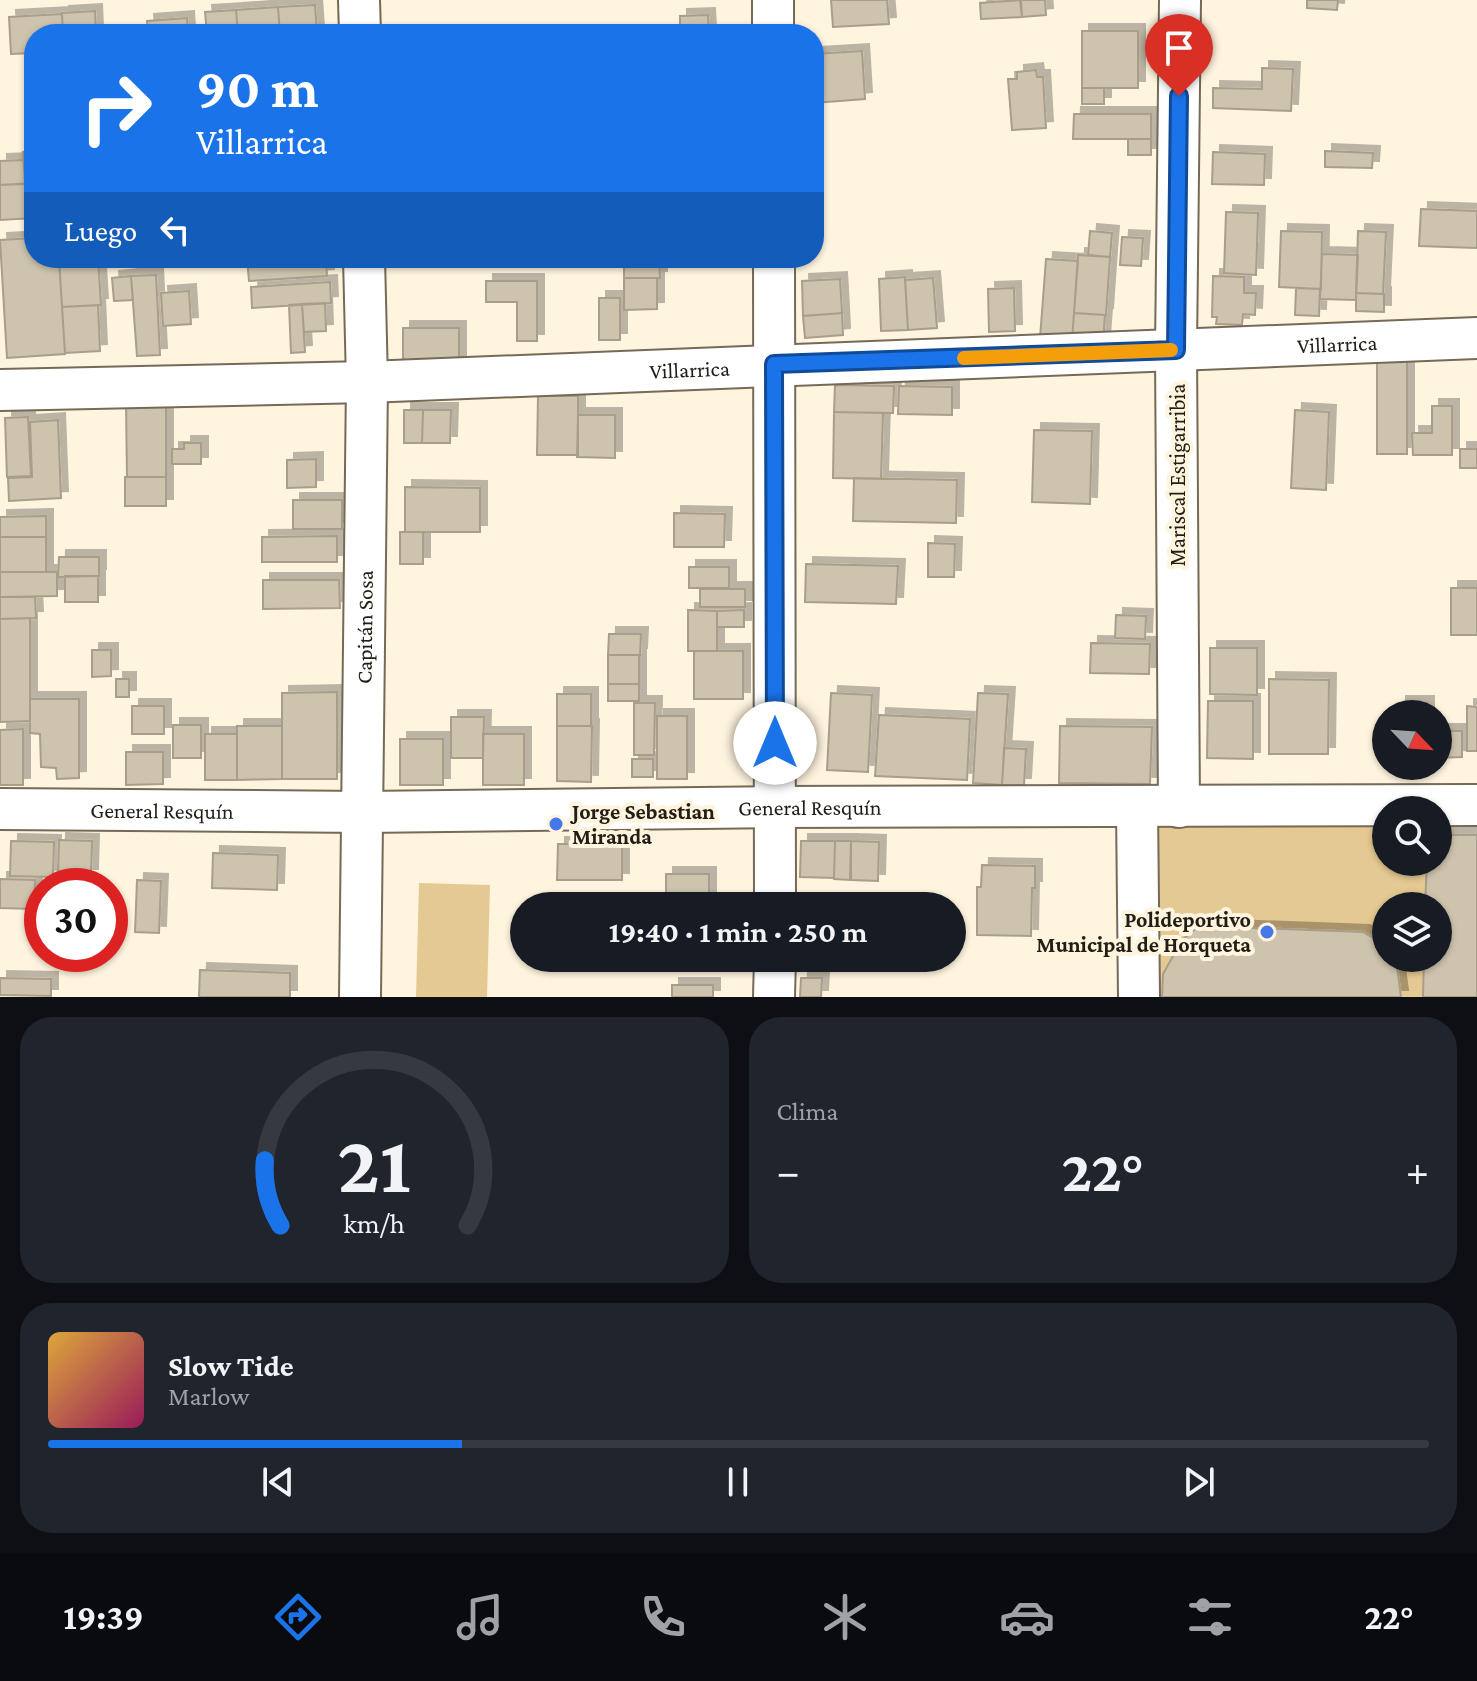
<!DOCTYPE html>
<html lang="es">
<meta charset="utf-8">
<style>
:root{--surface:#171b24;--page:#20242c;--text:#f1f3f6;--muted:#9ea1a6;--line:#363941;--accent:#1a73e8}
body{margin:0;font-family:"Crimson Pro",serif;background:var(--page);color:var(--text);height:100vh;display:flex;flex-direction:column;font-size:30px;white-space:nowrap}
*{box-sizing:border-box;margin:0}
p{font-size:26px;color:var(--muted)}
.icon{flex:none;width:44px;height:44px;fill:none;stroke:currentColor;stroke-width:2;stroke-linecap:round;stroke-linejoin:round}
.map{position:relative;height:997px;overflow:hidden}
.sheet{display:flex;flex-direction:column;gap:20px;padding:20px;background:#0d0f14;flex:1}
.sheet>*{flex:none}
.top-card{position:absolute;left:24px;top:24px;width:800px;height:244px;border-radius:32px;box-shadow:0 2px 6px #0004;background:#1a73e8;color:#fff;overflow:hidden}
.needle{width:52px;rotate:115deg}
.fabs{position:absolute;left:1372px;top:700px;display:grid;gap:16px}
.fabs a{display:grid;place-items:center;width:80px;height:80px;border-radius:50%;background:var(--surface);box-shadow:0 2px 6px #0004;font-size:40px}
.speed{position:absolute;left:24px;top:868px;display:flex;gap:16px;font-size:40px;font-weight:700;text-align:center}
.speed>*{display:grid;place-content:center;width:104px;height:104px;border-radius:50%;background:var(--surface);box-shadow:0 2px 6px #0004;line-height:1}
.speed .limit{border:12px solid #d22;background:#fff;color:#111}
.pin{position:absolute;display:grid;place-items:center;width:68px;height:68px;color:#fff;margin:-82px -34px;border-radius:50% 50% 50% 0;rotate:-45deg;box-shadow:0 0 8px #0007}
.pin .icon{rotate:45deg}
.me{position:absolute;width:88px;margin:-44px;rotate:0deg;stroke-linejoin:round;filter:drop-shadow(0 0 6px #0008)}
.turn{display:flex;align-items:center;gap:28px;height:168px;padding:0 40px;font-size:36px}
.turn .icon{width:104px;height:104px;stroke-width:2.5}
.turn b{display:block;font-size:56px;line-height:68px}
.then{display:flex;align-items:center;height:76px;padding:0 40px;background:#0003;gap:16px;font-size:30px}
.big{font-size:60px;font-weight:700;line-height:1.1}
.sheet .card{flex:1;display:flex;flex-direction:column;justify-content:center;gap:12px;min-width:0;padding:0 28px;border-radius:32px;background:var(--page)}
.sheet .dial{align-items:center;gap:0}
.dial svg{height:208px;overflow:visible;fill:none;stroke:var(--line);stroke-width:7;stroke-linecap:round;text-anchor:middle}
.dial text{fill:var(--text);stroke:none}
.song{display:flex;align-items:center;gap:24px}
.cover{width:96px;height:96px;border-radius:12px;background:linear-gradient(135deg,hsl(40 70% 55%),hsl(330 70% 35%))}
.played{height:8px;border-radius:4px;background:linear-gradient(90deg,var(--accent) 30%,var(--line) 30%)}
.keys{display:flex;justify-content:space-around;direction:ltr}
.heat{display:flex;justify-content:space-between;align-items:center;font-size:44px;direction:ltr}
.sheet .tiles{flex:1;display:grid;gap:20px;grid-template-columns:1fr 1fr}
.card:last-child{grid-column:span 2}
.trip{position:absolute;left:510px;top:892px;width:456px;height:80px;border-radius:40px;background:var(--surface);box-shadow:0 2px 6px #0004;font-weight:700;line-height:80px;text-align:center}
.tabs{display:flex;height:128px;justify-content:space-around;align-items:center;background:#090b0e;color:var(--muted)}
.tabs .icon{width:56px;height:56px}
.tabs .active{color:var(--accent)}
.tabs b{font-size:36px;color:var(--text)}
.map>svg:first-child{display:block}
</style>
<div class="map">
<svg width="1477" height="997" viewBox="0 0 1477 997">
<defs>
<filter id="shadow"><feDropShadow dx="7" dy="-7" stdDeviation="0" flood-color="#0004"/></filter>
</defs>
<rect width="100%" height="100%" fill="#fff4de"/>
<path fill="#e5c992" d="M1386,819V862H1427L1425,906H1386V958H1424L1423,997H1148V820Z
M419,883L490,885L487,997H416Z"/>
<path fill="#cec4ae" stroke="#a89e8a" stroke-width="2" filter="url(#shadow)" d="M831,0H887L889,24L833,27Z
M1020,0L1022,17L981,19L980,3Z
M1021,0H1045L1046,15L1022,17Z
M1307,0H1338L1337,10L1307,8Z
M315,5L317,34H280L278,7Z
M278,7L280,34H238L236,10Z
M236,10L238,34H207L205,12Z
M95,11L96,34H63L62,13Z
M62,14L63,34H34V53L11,54L9,17Z
M708,15L709,34H680V16Z
M187,18L188,34H148L147,21Z
M1082,31H1138V88H1082Z
M862,51L865,99L814,103V54Z
M1262,68L1293,69L1291,111L1213,108V88L1262,89Z
M1036,70L1037,77H1043L1046,128L1012,130L1008,79H1017V72Z
M1082,88H1104V104H1082Z
M1074,114H1151V139H1073Z
M1128,139H1151V155H1128Z
M34,151V183L25,184L23,152Z
M1325,151L1373,153L1372,168L1325,167Z
M1213,152L1265,154L1264,185L1212,184Z
M24,160L25,184L0,185V161Z
M34,183V218L0,220V185Z
M1421,209L1477,211V248L1419,246Z
M1226,212L1258,213L1256,275L1224,273Z
M1090,231L1112,233L1110,257L1088,255Z
M1281,231L1322,232L1321,289L1279,287Z
M1358,231L1386,232L1383,294L1356,293Z
M1122,237L1143,238L1141,266L1120,265Z
M34,238V258H59L65,354L7,358L0,240Z
M1322,254L1358,255L1356,300L1320,299Z
M1078,255L1110,257L1106,315L1074,313Z
M98,258L101,305L62,307L59,261Z
M247,258H326L327,276L249,281Z
M624,258H659L660,278H624Z
M1046,259L1078,261L1072,340L1040,338Z
M156,275L160,355L137,356L131,276Z
M131,276L133,300L114,301L112,278Z
M1213,276L1244,277V293H1256L1255,315L1243,314L1242,325L1216,324L1217,317H1212Z
M905,277L908,330L881,331L879,279Z
M624,278H657V309L624,310Z
M933,278L937,328L908,330L905,280Z
M840,279L842,313L803,316L802,281Z
M486,281H537V341H517V302H486Z
M330,282L331,303L252,308L251,287Z
M1014,288L1015,331L989,332L988,289Z
M1296,288L1320,289L1319,316L1295,315Z
M189,291L191,324L163,326L161,293Z
M1356,293L1384,294V312L1356,311Z
M599,298H620V340H599Z
M325,303L326,331L304,332L302,304Z
M302,304L305,352L291,353L289,305Z
M98,305L100,351L65,353L62,307Z
M842,313L843,335L805,338L803,316Z
M1074,313L1105,315L1103,342L1072,340Z
M403,328H459V368H403Z
M1377,357H1407V454H1377Z
M835,385L894,386L893,413L834,412Z
M899,386L952,387V415L898,414Z
M538,396H578V455H537Z
M126,404H166V477H127Z
M1432,406H1452V455H1413L1412,433H1432Z
M404,410H423L422,443H404Z
M423,410H451L450,443H422Z
M1295,410L1329,412L1326,490L1291,488Z
M834,412L883,413L881,479L833,478Z
M578,415H615V458L577,457Z
M28,417L31,476L7,477L5,418Z
M58,420L61,498L9,501L8,478L32,477L30,422Z
M1034,430L1092,431L1090,504L1032,502Z
M184,443H201V464H172V449H184Z
M1460,449H1477V468H1460Z
M316,459V487L287,488V460Z
M125,477H166V506H125Z
M854,478L957,480L956,523L853,521Z
M405,487L480,488V532H405Z
M293,500H342V529H293Z
M674,513L725,514L724,547H674Z
M46,516V537H0V517Z
M400,532H423V564H400Z
M337,536V562H262V537Z
M0,537H46V572H0Z
M928,543L955,544L954,577H928Z
M59,557H99V576L58,577Z
M806,564L898,566L896,604L805,602Z
M689,567H729V588H689Z
M0,572H57V596L0,597Z
M65,576H98V602H65Z
M263,580H339L340,608L263,609Z
M1451,588H1477V635H1451Z
M700,589H745V607H700Z
M0,597H35L36,618L0,619Z
M688,610L717,611V651H688Z
M744,610V627H717V611Z
M1116,615L1146,616L1145,639L1115,638Z
M30,618V721L0,722V619Z
M609,634H641L640,655H608Z
M1091,643L1150,644L1149,674L1090,673Z
M1210,648H1257V695L1210,694Z
M92,650H111V676L92,677Z
M694,651H743V699H694Z
M608,655H639V684H608Z
M116,679H129V697H116Z
M1269,679L1329,680L1328,754H1269Z
M608,684H639V701H608Z
M337,692V779H282V693Z
M831,693L872,695L868,772L827,770Z
M978,693L1008,694L1002,785L973,783Z
M557,694H591V726H557Z
M30,699H79V778L57,779L56,768L41,767L40,734L30,733Z
M1208,701H1253V759L1207,758Z
M634,703H655L654,755H634Z
M1399,703H1427V714H1399Z
M132,706H164V734H132Z
M1467,706L1477,707V751H1467Z
M879,715L970,719L967,780L875,776Z
M657,716H687V779H657Z
M451,717H484L483,758H451Z
M173,725H201V758H173Z
M237,726H282V779L237,780Z
M557,726H592L591,782L557,781Z
M1060,726L1152,727L1150,784L1059,783Z
M23,729V785H0V730Z
M1438,731H1462V757L1438,758Z
M205,734H237V780H205Z
M483,734H524V785H483Z
M400,739H443V785H400Z
M1004,748L1026,749L1024,785H1002Z
M126,752H163V784L126,785Z
M632,759H653V777H632Z
M1438,835H1477V997H1423L1424,958H1438V906H1425L1427,862H1438Z
M59,840L92,841L91,876L58,875Z
M11,841L54,842L53,877L10,876Z
M801,841H835L834,878L800,877Z
M835,841H851L850,880L834,879Z
M851,841L879,842L878,881L851,880Z
M558,844H622V880H557Z
M213,853L278,855L277,890L212,888Z
M982,865L1035,866V888H1032L1031,936L977,935V887H981Z
M666,874H709V906H666Z
M0,879L35,880L34,909L0,908Z
M137,880L161,881L159,933L135,932Z
M1199,926L1363,932L1385,944L1386,958H1392L1397,967L1401,997H1162L1163,974L1182,940Z
M200,970L290,973V997H199Z
M0,978L51,979V996L0,995Z
M801,978H822L821,997H800Z
M672,985H713V997H672Z"/>
<g fill="none" stroke-linecap="round" stroke-linejoin="round">
<defs>
<g id="minor">
<path d="M359,0L360,34"/>
<path d="M773,0V34"/>
<path d="M774,258L775,906"/>
<path id="s1" d="M0,390L367,382L1477,338"/>
<path d="M1137,807L1139,997"/>
<path d="M1179,807L1176,350L1180,0"/>
<path id="s2" d="M0,809L364,812L775,807L1477,805"/>
<path id="s3" d="M360,997L367,382L364,258"/>
<path d="M774,997L775,958"/>
</g>
</defs>
<use href="#minor" stroke="#746a57" stroke-width="44"/>
<use href="#minor" stroke="#fff" stroke-width="40"/>
</g>
<g fill="none" stroke-linecap="round" stroke-linejoin="round">
<defs>
<path id="route" d="M775,743L774,364L1176,350L1179,96"/>
</defs>
<use href="#route" stroke="#114b97" stroke-width="20"/>
<use href="#route" stroke="#1a73e8" stroke-width="14"/>
<path stroke="#f59e0b" stroke-width="14" d="M964,358L1171,350"/>
</g>
<g fill="#4678e9" stroke="#fff4de" stroke-width="3">
<circle cx="556" cy="824" r="8"/>
<circle cx="1267" cy="932" r="8"/>
</g>
<g text-anchor="middle" stroke-width="8" stroke-linejoin="round" paint-order="stroke">
<g font-size="22" fill="#221e16" stroke="#fff4de">
<text dy="8" stroke="none"><textPath href="#s1" startOffset="1338">Villarrica</textPath></text>
<text dy="8" stroke="none"><textPath href="#s1" startOffset="690">Villarrica</textPath></text>
<text transform="translate(1177 475) rotate(-90)" y="8">Mariscal Estigarribia</text>
<text dy="8" stroke="none"><textPath href="#s3" startOffset="370">Capitán Sosa</textPath></text>
<text dy="8" stroke="none"><textPath href="#s2" startOffset="810">General Resquín</textPath></text>
<text dy="8" stroke="none"><textPath href="#s2" startOffset="162">General Resquín</textPath></text>
</g>
<g font-size="22" font-weight="bold" fill="#221e16" stroke="#fff4de" text-anchor="start">
<text x="572" y="819">Jorge Sebastian<tspan x="572" dy="25">Miranda</tspan></text>
<text x="1251" y="927" text-anchor="end">Polideportivo<tspan x="1251" dy="25">Municipal de Horqueta</tspan></text>
</g>
</g>
</svg>
<div class="fabs">
<a><svg class="needle" viewBox="-14 -14 28 28"><path d="M0-13l5 13h-10z" fill="#e53935"/><path d="M0 13l5-13h-10z" fill="#9ea1a6"/></svg></a>
<a><svg class="icon" aria-label="search" viewBox="0 0 24 24"><circle cx="10" cy="10" r="6"/><path d="M15 15l6 6"/></svg></a>
<a><svg class="icon" aria-label="layers" viewBox="0 0 24 24"><path d="M12 4l9 5-9 5-9-5zM3 14l9 5 9-5"/></svg></a>
</div>
<div class="speed"><div class="limit">30</div></div>
<div class="pin" style="left:1179px;top:96px;background:#d93025"><svg class="icon" aria-label="arrive" viewBox="0 0 24 24"><path d="M6 21V4h12l-3 4 3 4H6"/></svg></div>
<svg class="me" style="left:775px;top:743px" viewBox="-20 -20 40 40"><circle r="19" fill="#fff"/><path d="M0-13L10 11 0 6-10 11z" fill="#1a73e8"/></svg>
<div class="trip">19:40 · 1 min · 250 m</div>
<div class="top-card">
<div class="turn"><svg class="icon" aria-label="right" viewBox="0 0 24 24"><path d="M7 20v-9h11M14 6l5 5-5 5"/></svg><div><b>90 m</b>Villarrica</div></div>
<div class="then">Luego<svg class="icon" aria-label="left" viewBox="0 0 24 24"><path d="M17 20v-9H6M10 6l-5 5 5 5"/></svg></div>
</div>
</div>
<section class="sheet">
<div class="tiles">
<div class="card dial"><svg viewBox="0 0 100 80">
<path d="M14 69A42 42 0 1 1 86 69"/>
<path d="M14 69A42 42 0 0 1 8 44" stroke="#1a73e8"/>
<text x="50" y="56" font-size="32" font-weight="700">21</text>
<text x="50" y="72" font-size="11">km/h</text>
</svg></div>
<div class="card"><p>Clima</p>
<div class="heat"><a>−</a><b class="big">22°</b><a>+</a></div>
</div>
<div class="card">
<div class="song"><i class="cover"></i><div><b>Slow Tide</b><p>Marlow</p></div></div>
<div class="played"></div>
<div class="keys"><svg class="icon" aria-label="previous" viewBox="0 0 24 24"><path d="M18 5L8 12l10 7zM5 5v14"/></svg><svg class="icon" aria-label="pause" viewBox="0 0 24 24"><path d="M8 5v14M16 5v14"/></svg><svg class="icon" aria-label="next" viewBox="0 0 24 24"><path d="M6 5l10 7-10 7zM19 5v14"/></svg></div>
</div>
</div>
</section>
<nav class="tabs">
<b>19:39</b>
<svg class="icon active" aria-label="directions" viewBox="0 0 24 24"><path d="M12 3l9 9-9 9-9-9zM9 14v-3h6M13 9l2 2-2 2"/></svg>
<svg class="icon" aria-label="music" viewBox="0 0 24 24"><path d="M9 18V5l10-2v13"/><circle cx="6" cy="18" r="3"/><circle cx="16" cy="16" r="3"/></svg>
<svg class="icon" aria-label="phone" viewBox="0 0 24 24"><path d="M5 4h4l2 5-3 2q2 4 5 5l2-3 5 2v4C11 20 4 13 5 4z"/></svg>
<svg class="icon" aria-label="climate" viewBox="0 0 24 24"><path d="M12 3v18M4 7l16 10M4 17L20 7"/></svg>
<svg class="icon" aria-label="car" viewBox="0 0 24 24"><path d="M5 17H2v-5l4-1 3-4h7l3 4 3 1v5h-3M9 17h6M6 11h13"/><circle cx="7" cy="17" r="2"/><circle cx="17" cy="17" r="2"/></svg>
<svg class="icon" aria-label="filters" viewBox="0 0 24 24"><path d="M4 7h16M4 17h16"/><circle cx="9" cy="7" r="2"/><circle cx="15" cy="17" r="2"/></svg>
<b>22°</b>
</nav>
